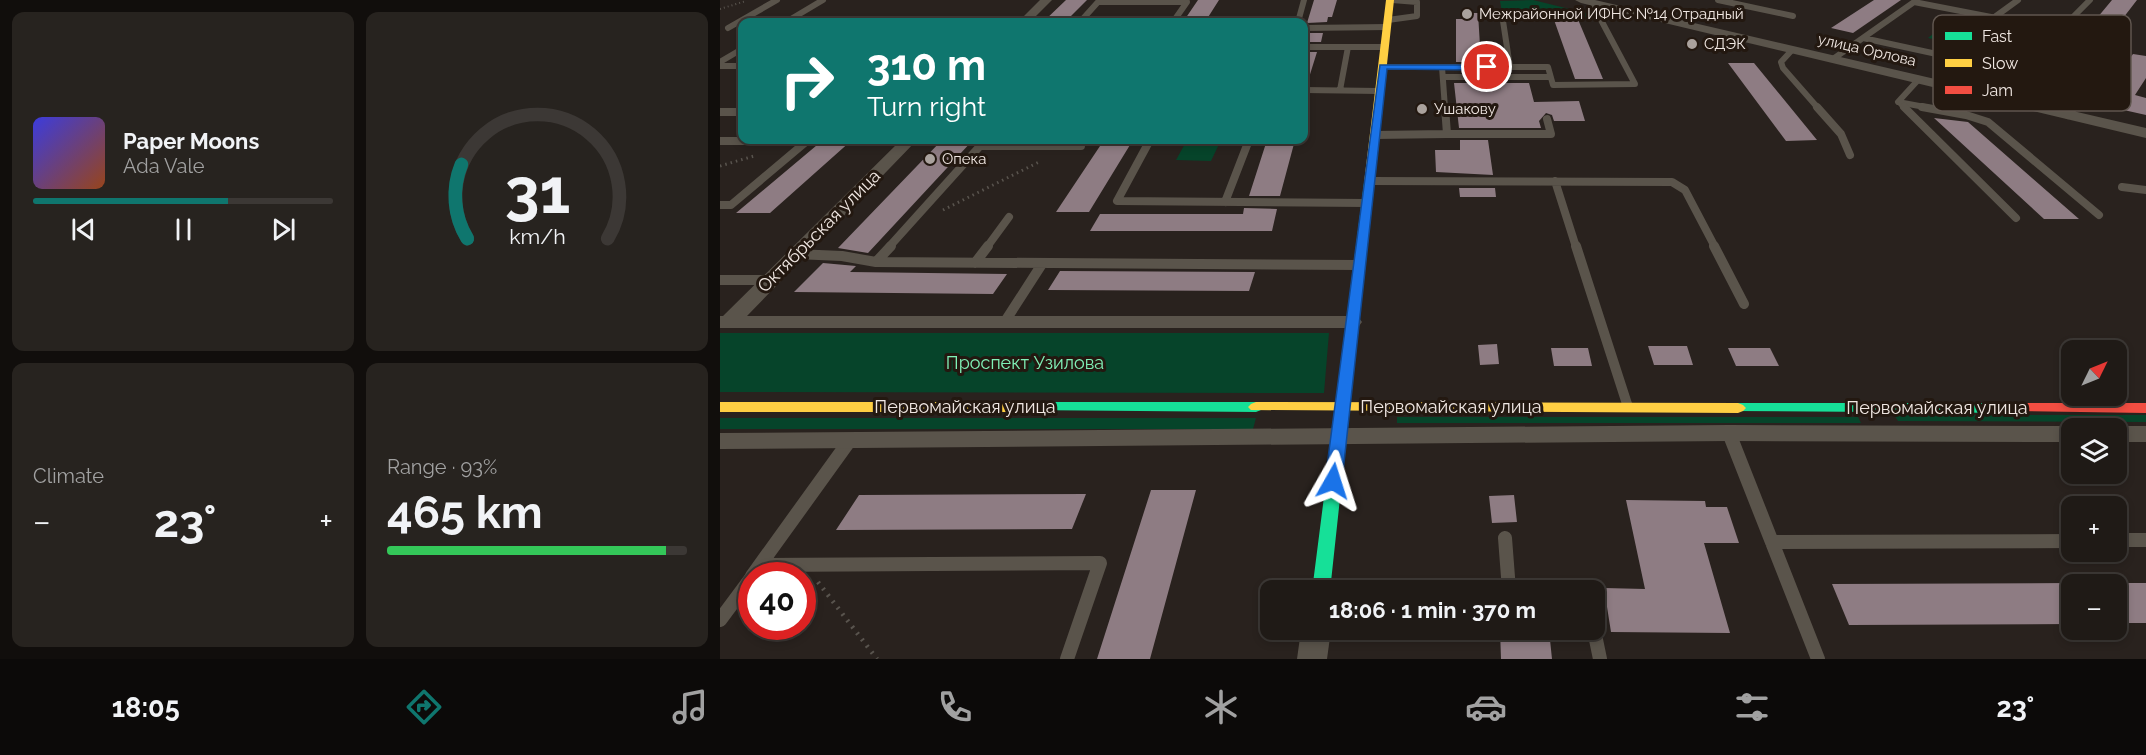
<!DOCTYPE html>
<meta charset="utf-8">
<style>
:root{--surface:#1f1a16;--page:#27231f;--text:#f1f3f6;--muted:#a1a1a1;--line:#3c3835;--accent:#0f766e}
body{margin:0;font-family:Raleway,sans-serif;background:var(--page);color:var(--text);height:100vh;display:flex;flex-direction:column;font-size:22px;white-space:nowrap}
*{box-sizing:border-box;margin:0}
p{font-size:20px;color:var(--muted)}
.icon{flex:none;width:33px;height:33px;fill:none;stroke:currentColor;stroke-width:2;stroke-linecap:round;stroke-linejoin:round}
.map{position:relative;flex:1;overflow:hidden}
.panel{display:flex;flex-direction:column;gap:12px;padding:12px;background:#110e0c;width:720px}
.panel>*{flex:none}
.guide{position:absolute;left:18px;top:18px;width:570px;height:126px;border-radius:12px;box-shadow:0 3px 9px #0003,0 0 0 2px var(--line);background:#0f766e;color:#fff;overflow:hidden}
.needle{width:39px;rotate:47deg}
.controls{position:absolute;left:1341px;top:340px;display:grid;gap:12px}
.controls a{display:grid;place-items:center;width:66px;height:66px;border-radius:12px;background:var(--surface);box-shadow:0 3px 9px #0003,0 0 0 2px var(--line);font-size:30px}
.speed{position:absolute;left:18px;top:562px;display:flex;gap:12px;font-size:30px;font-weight:700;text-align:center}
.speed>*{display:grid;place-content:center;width:78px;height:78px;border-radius:50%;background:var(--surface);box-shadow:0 3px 9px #0003,0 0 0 2px var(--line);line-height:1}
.speed .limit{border:9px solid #d22;background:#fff;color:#111}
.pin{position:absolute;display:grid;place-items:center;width:51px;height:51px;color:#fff;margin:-26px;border:3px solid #fff;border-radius:50%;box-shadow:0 2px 6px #0007}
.me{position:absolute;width:66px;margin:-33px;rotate:6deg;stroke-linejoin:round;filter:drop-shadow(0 0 4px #0008)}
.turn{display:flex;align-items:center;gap:21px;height:126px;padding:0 30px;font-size:27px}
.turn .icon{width:78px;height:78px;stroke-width:2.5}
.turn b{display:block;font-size:42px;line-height:51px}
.big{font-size:45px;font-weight:700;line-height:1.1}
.panel .widget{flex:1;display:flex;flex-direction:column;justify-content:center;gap:9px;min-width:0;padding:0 21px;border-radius:12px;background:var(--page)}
.panel .dial{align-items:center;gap:0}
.dial svg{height:156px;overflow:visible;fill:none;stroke:var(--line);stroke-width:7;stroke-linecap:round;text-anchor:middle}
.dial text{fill:var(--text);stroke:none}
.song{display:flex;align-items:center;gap:18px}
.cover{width:72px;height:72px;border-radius:9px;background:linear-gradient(135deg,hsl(240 70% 55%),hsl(20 70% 35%))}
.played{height:6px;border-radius:3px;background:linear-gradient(90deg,var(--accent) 65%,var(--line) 65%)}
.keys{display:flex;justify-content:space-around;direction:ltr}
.heat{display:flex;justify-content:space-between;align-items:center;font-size:33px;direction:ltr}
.charge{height:9px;border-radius:4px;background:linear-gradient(90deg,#34c759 93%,var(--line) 0)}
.panel .tiles{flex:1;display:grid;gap:12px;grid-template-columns:repeat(2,1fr)}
.trip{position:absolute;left:540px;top:580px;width:345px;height:60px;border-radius:12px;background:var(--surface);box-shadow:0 3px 9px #0003,0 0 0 2px var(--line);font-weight:700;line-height:60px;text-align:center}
.tab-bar{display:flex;height:96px;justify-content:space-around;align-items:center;background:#0c0a09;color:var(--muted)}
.tab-bar .icon{width:42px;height:42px}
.tab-bar .on{color:var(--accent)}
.tab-bar b{font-size:27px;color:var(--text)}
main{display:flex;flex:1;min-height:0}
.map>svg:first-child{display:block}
</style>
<main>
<section class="panel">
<div class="tiles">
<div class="widget">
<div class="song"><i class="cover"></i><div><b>Paper Moons</b><p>Ada Vale</p></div></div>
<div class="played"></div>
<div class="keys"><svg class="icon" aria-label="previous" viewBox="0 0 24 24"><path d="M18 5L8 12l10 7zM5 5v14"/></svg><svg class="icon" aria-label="pause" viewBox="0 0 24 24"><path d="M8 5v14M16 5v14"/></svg><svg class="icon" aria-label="next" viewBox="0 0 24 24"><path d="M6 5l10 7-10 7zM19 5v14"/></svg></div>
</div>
<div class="widget dial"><svg viewBox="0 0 100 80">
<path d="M14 69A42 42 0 1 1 86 69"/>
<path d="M14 69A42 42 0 0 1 11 31" stroke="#0f766e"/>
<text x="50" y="56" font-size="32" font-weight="700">31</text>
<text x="50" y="72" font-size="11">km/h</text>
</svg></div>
<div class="widget"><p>Climate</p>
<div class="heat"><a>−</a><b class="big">23°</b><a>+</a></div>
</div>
<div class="widget"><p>Range · 93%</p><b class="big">465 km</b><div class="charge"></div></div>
</div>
</section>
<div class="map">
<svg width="1426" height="659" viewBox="0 0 1426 659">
<rect width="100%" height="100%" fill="#29221e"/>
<path fill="#06442a" d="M813,0L874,15L877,17L783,18L780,1Z
M121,19H248L243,22H115Z
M1224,25L1250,30L1235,43L1208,38Z
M467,140H501L491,161L456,160Z
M0,333H609L604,393L0,392Z
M1174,415H1426V422L1178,421Z
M677,417H1138L1141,423H677Z
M0,418H536L533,429H0Z"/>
<path fill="#8e7c83" d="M346,0H367L345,22H323Z
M478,0H499L485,22H463Z
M594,0H617L612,17H608L607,22L587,23Z
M1154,0H1181L1133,33L1111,28Z
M1392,0H1417L1390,35L1367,30Z
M742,13H758L761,62H736V19H742Z
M833,17H857L883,79H855Z
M584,33H603L601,42H584Z
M584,52H597L587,84H584Z
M1413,54L1426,56V78L1415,95L1426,98V115L1377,104Z
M1008,63H1034L1097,140L1066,141Z
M734,83H809L814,102L859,101L865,121H834L832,115L826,113L819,121L821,128H739Z
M1214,118L1248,122L1359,219H1324Z
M103,140H132L50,213H16Z
M222,140H253L148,253L118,248Z
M384,140H413L369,212H336Z
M547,140H575L560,196H529Z
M740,140H768L773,175L716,172L715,150H740Z
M739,188H775L776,197H740Z
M524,208L557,209L552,231H370L380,214H523Z
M103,263L136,266L130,272L287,274L273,294L74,292Z
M340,271L535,272L529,291L328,290Z
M777,344L779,364L760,365L758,345Z
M928,346H967L973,365H934Z
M831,348H868L872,366H834Z
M1008,348H1050L1059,366H1016Z
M431,490H476L430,659H377Z
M366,494L352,529L116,530L139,495Z
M794,495L797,522L772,523L769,496Z
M906,500L985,501L986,507H1007L1019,543H984L1010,633L891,632L884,588L925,589Z
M1352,583V624L1129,625L1112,584Z
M1396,583H1426V623H1396Z
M780,630H829L832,659H781Z"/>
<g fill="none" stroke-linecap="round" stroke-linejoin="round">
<path stroke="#59544e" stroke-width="2" stroke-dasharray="1 3" stroke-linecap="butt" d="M0,9L26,1"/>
<path stroke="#59544e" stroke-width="3" stroke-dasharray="1.5 4" stroke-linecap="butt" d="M0,166L34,156
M223,210L321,161"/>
<path stroke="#59544e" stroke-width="4.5" stroke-dasharray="2 6" stroke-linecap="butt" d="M98,582L157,659"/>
<path stroke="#5a544b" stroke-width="6" d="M998,0L1073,16
M1276,16L1298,0
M1353,17L1370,0
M668,20L697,16V2L672,0
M783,21L790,67
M66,22L103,0
M360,22L378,2H467L453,22
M578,22L584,0
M8,28L57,0
M584,28L667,27
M1143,38L1369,87
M584,47H665
M1072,50L1061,62L1063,68L1098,108
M1113,59L1194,2L1401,42L1353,108
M0,62L22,49
M0,66H22
M663,67H828L833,85L915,84L872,3
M722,67L725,108
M723,77H830
M1199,79L1178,102L1210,108
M584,90L659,91
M620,90L628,47
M1179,102L1185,108"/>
<path stroke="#5a544b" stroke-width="8" d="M1097,107L1121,134L1130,155
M1184,107L1296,218
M1202,107L1246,115L1268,122L1379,215
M0,112H22
M1348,115L1354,107
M727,134H831L827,119
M655,135L727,134L725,107
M430,140L397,201L646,203
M0,141H87L11,205H0
M650,181L952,182L965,190L995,247
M835,181L856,247
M1402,187L1426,190
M505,202L529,140
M169,247L260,146H361
M267,247L289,217"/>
<path stroke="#5a544b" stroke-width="10" d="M856,246L908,407
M994,246L1024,304
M75,254L122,256L156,262L638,265
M156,262L171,246
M255,263L268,246
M0,280H50
M284,323L322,264"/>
<path stroke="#5a544b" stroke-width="14" d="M1009,433L1098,659
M785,538L789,590
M1396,540H1426
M1052,542L1352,541
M41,565L380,563L347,659
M32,576L130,440
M609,588L865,589V591
M0,620L32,577
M874,630L880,659"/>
<path fill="#5a544b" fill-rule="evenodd" d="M320,0H332L310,22H298Z
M855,0H875L1426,128V138L861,3Z
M181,140H197L27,316H632L639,318L642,322L639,326L632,328H0V316H3Z
M1009,425L1352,426L1361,429H1352V442L1009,441L0,449V433Z
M1396,426H1426V442H1396V429H1387Z
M581,630H611L607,659H577Z"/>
<path fill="#16e098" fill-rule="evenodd" d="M649,180L654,183L610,591H592L644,183Z
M308,402H536L541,404L544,407L541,410L536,412L303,410L300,407L303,404Z
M1018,403H1296L1301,405L1304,408L1301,411L1296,413L1013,411L1010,408L1013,405Z"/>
<path fill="#ffcf43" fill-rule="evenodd" d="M666,0H674L654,183L649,186L644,183Z
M0,402H308L313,404L316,407L313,410L308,412H0Z
M536,402L1018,403L1023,405L1026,408L1023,411L1018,413L531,410L528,407L531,404Z"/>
<path fill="#f24e42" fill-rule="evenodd" d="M1296,403H1426V413L1291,411L1288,408L1291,405Z"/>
</g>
<path fill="#1a73e8" stroke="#114b97" stroke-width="1.5" d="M660,65H767L772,67L767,70L667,69L622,481L619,485H607L605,481Z"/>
<g fill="#aaa29d" stroke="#231810" stroke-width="2">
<circle cx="747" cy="14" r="6"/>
<circle cx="972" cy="44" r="6"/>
<circle cx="702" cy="109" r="6"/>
<circle cx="210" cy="159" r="6"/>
</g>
<g text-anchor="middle" stroke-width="6" stroke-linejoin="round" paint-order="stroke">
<g font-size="15" fill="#f0e7e2" stroke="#231810" text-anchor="start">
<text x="759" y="19">Межрайонной ИФНС №14 Отрадный</text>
<text x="984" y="49">СДЭК</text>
<text x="714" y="114">Ушакову</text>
<text x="222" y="164">Опека</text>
</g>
<g font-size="15" fill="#f0e7e2" stroke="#231810">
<text transform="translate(1147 50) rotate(13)" y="5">улица Орлова</text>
</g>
<g font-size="18" fill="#f0e7e2" stroke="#231810">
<text transform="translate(99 231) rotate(-45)" y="6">Октябрьская улица</text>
<text x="245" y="413">Первомайская улица</text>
<text x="731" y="413">Первомайская улица</text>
<text x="1217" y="414">Первомайская улица</text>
</g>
<g font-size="18" fill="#80f1b7" stroke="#231810">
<text x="305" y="369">Проспект Узилова</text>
</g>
</g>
<rect x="1213" y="15" width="198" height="96" rx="9" fill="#231810" stroke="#60564f" stroke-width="1.5"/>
<rect x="1225" y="32" width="27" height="8" fill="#16e098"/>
<rect x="1225" y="59" width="27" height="8" fill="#ffcf43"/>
<rect x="1225" y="86" width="27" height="8" fill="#f24e42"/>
<g font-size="16" fill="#f0e7e2">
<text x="1262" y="42">Fast</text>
<text x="1262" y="69">Slow</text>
<text x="1262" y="96">Jam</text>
</g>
</svg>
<div class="controls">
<a><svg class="needle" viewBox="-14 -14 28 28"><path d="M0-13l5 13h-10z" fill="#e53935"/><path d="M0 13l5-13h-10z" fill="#a1a1a1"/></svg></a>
<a><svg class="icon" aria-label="layers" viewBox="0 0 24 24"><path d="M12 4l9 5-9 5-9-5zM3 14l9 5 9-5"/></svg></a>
<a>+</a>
<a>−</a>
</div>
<div class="speed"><div class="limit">40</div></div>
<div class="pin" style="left:767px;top:67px;background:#d93025"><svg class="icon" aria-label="arrive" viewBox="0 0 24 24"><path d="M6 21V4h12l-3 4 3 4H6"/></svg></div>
<svg class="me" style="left:613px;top:481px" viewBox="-20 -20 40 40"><path d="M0-17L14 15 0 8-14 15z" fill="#1a73e8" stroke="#fff" stroke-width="4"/></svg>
<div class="trip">18:06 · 1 min · 370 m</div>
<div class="guide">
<div class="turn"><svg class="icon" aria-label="right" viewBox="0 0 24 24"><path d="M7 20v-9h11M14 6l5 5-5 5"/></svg><div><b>310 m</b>Turn right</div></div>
</div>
</div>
</main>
<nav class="tab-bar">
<b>18:05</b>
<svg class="icon on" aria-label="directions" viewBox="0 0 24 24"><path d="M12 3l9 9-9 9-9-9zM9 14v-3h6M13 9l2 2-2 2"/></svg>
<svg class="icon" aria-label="music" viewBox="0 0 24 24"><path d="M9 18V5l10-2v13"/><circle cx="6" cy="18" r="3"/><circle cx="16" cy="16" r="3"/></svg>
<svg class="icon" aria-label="phone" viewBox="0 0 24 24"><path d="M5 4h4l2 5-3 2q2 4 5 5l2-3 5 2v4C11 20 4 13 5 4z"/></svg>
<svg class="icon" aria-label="climate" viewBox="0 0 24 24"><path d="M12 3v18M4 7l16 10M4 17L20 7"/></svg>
<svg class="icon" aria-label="car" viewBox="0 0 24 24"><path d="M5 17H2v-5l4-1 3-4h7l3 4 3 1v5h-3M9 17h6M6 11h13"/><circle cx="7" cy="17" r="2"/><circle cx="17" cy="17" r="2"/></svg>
<svg class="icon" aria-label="filters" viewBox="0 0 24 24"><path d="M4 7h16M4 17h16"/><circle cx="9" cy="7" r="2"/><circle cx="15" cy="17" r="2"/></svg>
<b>23°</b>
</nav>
